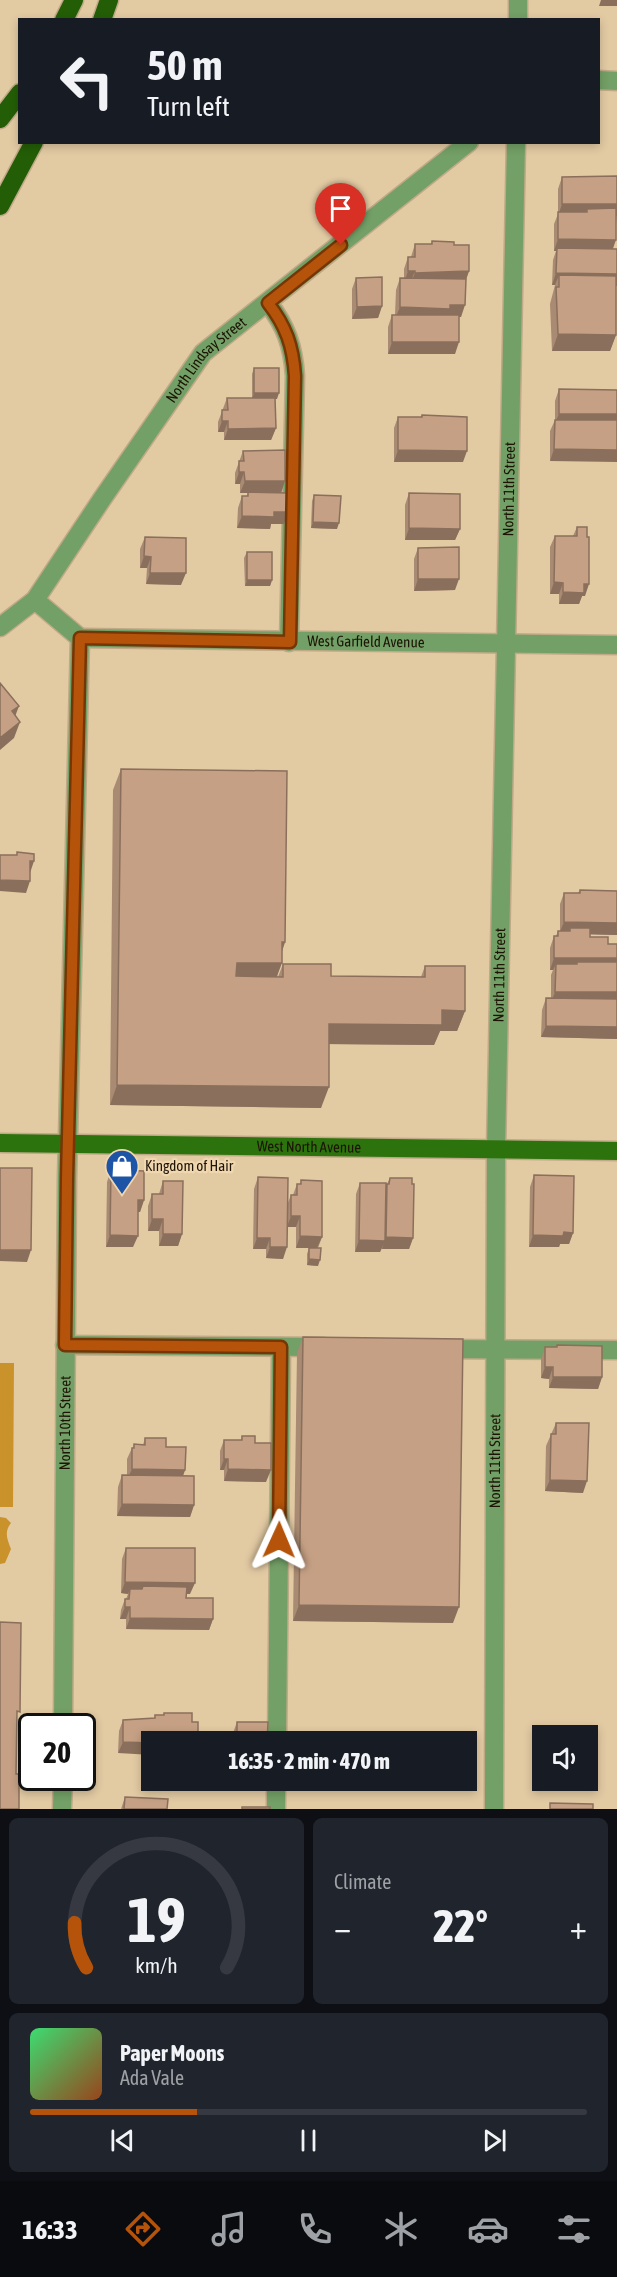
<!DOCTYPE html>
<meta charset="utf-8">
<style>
:root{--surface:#171b24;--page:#20242c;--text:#f1f3f6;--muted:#9ea1a6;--line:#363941;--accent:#b45309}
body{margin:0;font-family:"Asap Condensed",sans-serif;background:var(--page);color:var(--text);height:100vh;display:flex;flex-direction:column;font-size:22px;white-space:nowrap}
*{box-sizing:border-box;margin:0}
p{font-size:20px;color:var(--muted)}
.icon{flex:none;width:33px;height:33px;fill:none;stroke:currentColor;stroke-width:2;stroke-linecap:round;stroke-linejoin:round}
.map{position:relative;height:1809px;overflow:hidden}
.drawer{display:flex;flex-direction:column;gap:9px;padding:9px;background:#0d0f14;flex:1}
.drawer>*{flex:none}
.hud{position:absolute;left:18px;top:18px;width:582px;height:126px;border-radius:0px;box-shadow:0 3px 9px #0003;background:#171b24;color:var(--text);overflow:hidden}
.buttons{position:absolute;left:532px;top:1725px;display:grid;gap:12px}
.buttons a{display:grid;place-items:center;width:66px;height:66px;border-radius:0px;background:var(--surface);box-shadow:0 3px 9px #0003;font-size:30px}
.speed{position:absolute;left:18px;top:1713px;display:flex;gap:12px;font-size:30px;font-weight:700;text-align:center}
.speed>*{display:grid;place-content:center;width:78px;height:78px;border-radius:50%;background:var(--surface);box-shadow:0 3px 9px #0003;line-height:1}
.speed .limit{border:3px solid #111;border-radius:9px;background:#fff;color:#111}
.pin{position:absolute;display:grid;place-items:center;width:51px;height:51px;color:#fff;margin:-62px -26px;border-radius:50% 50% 50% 0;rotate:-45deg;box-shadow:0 0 6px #0007}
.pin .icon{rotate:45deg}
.me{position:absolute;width:66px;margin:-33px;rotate:1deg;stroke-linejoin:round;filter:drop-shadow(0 0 4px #0008)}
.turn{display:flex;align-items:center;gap:21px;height:126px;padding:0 30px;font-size:27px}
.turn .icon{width:78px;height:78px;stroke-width:2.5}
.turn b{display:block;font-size:42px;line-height:51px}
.big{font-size:45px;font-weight:800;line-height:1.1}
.drawer .tile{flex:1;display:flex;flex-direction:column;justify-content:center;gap:9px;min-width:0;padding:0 21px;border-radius:9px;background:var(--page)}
.drawer .dial{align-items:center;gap:0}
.dial svg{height:156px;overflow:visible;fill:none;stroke:var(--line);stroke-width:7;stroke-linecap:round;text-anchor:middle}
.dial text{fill:var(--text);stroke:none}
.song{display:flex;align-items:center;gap:18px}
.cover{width:72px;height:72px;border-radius:9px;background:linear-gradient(135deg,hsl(140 70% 55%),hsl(20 70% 35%))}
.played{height:6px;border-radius:3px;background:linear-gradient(90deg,var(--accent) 30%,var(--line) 30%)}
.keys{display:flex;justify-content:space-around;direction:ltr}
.heat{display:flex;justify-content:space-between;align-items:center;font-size:33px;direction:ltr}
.drawer .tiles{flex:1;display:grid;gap:9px;grid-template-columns:1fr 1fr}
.tile:last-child{grid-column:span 2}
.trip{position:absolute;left:141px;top:1731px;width:336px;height:60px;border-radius:0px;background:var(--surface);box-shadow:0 3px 9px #0003;font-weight:800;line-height:60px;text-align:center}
.dock{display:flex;height:96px;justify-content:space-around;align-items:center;background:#090b0e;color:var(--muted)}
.dock .icon{width:42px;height:42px}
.dock .current{color:var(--accent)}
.dock b{font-size:27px;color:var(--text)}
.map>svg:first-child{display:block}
</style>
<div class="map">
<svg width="617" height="1809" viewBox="0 0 617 1809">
<rect width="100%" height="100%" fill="#e2caa3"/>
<path fill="#ca922a" d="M0,1363H14L13,1507H0Z
M0,1517L6,1518L11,1523C4,1532 7,1539 11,1549L5,1563L0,1564Z"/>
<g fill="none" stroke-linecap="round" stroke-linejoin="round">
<defs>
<g id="minor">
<path d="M518,0V20"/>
<path d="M598,80L617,81"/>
<path d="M268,303C286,326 293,346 295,376L289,642"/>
<path d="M35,600L80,638"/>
<path id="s1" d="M0,627L35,600L102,499L203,353L469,142"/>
<path id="s2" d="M80,638L617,645"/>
<path d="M65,1345L324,1347"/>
<path d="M439,1349L617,1350"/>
<path id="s3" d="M63,1726L67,1178L80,638"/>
<path d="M277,1742L281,1347"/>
<path d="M62,1809L63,1778"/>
<path d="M276,1809V1780"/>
<path id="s4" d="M494,1809L496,1150L516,142"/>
</g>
<g id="major">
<path id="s5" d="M0,1143L617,1151"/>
</g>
<path id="highway" d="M64,20L74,0
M102,20L109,0
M0,119L20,93
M0,206L34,142"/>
</defs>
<use href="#minor" stroke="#bfa987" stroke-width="21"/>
<use href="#major" stroke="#bfa987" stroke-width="21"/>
<use href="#highway" stroke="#bfa987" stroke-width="21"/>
<use href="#minor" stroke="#73a066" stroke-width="18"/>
<use href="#major" stroke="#2d730d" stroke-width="18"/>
<use href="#highway" stroke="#235e06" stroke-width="18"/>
</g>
<path fill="#a98a72" d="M562,177L617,216L613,249L616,286V335L610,351H552L550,304L555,285H552L553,260L556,251H554V224L558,214V189Z
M432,241L454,245L469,271L466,279L461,317H459L455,354H388V327L392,315H395L396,290L400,278H404V269L408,257H411L415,244H431Z
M356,278L382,306L378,318L352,319V289Z
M254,368L277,399H275L276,428L271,440H224V432H218V422L227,398H252V374Z
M559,389L617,390L550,461V431L555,420V401Z
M422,415L463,462H394V428L398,417H421Z
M243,451L285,481L281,493L288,512L284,524H271L270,529L237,528L238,508L242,496H247L248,493H240V484H235V473Z
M409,493L460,529L455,540H405V505Z
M314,495L337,529L311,528L312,501Z
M577,527L585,596H582L579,604H559V594H550V547L555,536H573Z
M145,537L181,585L146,584L147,568H140V549Z
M418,548L455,590L414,591V559Z
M247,552L272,580L270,586H245L244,558Z
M121,769L285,942L282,952L277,977H278L283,964L331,976L421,977L425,966L465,1011L457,1031H440L434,1045L329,1044L321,1108L110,1105L113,790Z
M580,890L617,891V935L590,934V937L608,944H617V1039L541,1037L542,1010L546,998H551V975L553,970H550V948L554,936H556L558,931H560V904L564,893H578Z
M111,1170L144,1200L140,1212H138L133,1247H106L107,1182Z
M534,1175L573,1233L569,1244H560L559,1247H529L530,1187Z
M258,1177L287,1205L291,1195H293L297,1184H300L301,1180L322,1237L318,1248V1266L307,1265V1254L309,1248H296V1227H287L283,1259L266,1258V1249H253L254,1189Z
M390,1178L413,1238L409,1249H382V1248L380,1252H355L356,1194L360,1183L385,1188Z
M163,1181L182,1234L178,1246H159V1231H148V1206L152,1194H159Z
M303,1337L453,1623L293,1621L297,1353Z
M557,1345L602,1377L598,1389L549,1388V1379L541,1378V1359L545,1347H557Z
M556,1423L583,1493L545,1491L546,1446Z
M242,1436L255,1443L266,1482L224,1481V1470H220V1451L224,1440H241Z
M145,1438L166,1447L185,1470L183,1476L194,1505L190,1517L117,1516L118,1487L122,1475H127V1459L132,1448H133L134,1444L143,1445Z
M126,1548L190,1594H186V1598L213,1619L209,1630L126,1629V1619H120L121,1610L125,1599H126L128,1594L121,1593L122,1559Z
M164,1713L192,1722L198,1733L195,1742H152L118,1753L119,1731L123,1720L154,1718L155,1715H163Z
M237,1722L267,1742H233V1733Z
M125,1797L167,1809H121Z"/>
<path fill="#8a705c" d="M601,0H617V6H599Z
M562,204H617V216H586L587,209L585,216H558Z
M558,239L616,240L612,251L557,248L556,251H554Z
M408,271H415L410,283H404Z
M469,271L465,283L410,285L415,273Z
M556,273L617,274V286L559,285V275L555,285H552Z
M450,305H465L461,317L447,316L395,319L400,307Z
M382,306L378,318L352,319L357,307Z
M558,334L616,335L610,351H552Z
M392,342H459L455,354H388Z
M254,393H279L277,399H252Z
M559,414H617V426L554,425Z
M222,421H228L224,432H218Z
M276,428L271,440H224L228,429Z
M554,449L617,450V462L550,461Z
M398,450L467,451L463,462H394Z
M239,472H244L240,484H235Z
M245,481H285L281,493H240Z
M274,512H288L284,524H271L270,529L237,528L242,516Z
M313,522L339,523L337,529L311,528Z
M409,528L460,529L455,540H405Z
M144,556L151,557L147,568H140Z
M150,573H186L181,585L146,584Z
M418,579H459L455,590L414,591Z
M247,580H272L270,586H245Z
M554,582L563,583L559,594H550Z
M584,584H589L585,596H582L579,604H559L563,592Z
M19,706L13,722L12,711Z
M20,722L14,738L0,750V738Z
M30,861H34L30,873Z
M0,880L30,881L26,893L0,891Z
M564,922L617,923V935L569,934L570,928L568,934H559Z
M282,942H285L278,962Z
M554,958H617V970L577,962L574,970L556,964L553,970H550Z
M237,963H282L274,984L229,983Z
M555,992H617V1003H551Z
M442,1010L465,1011L457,1031H440L434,1045L322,1044L329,1024Z
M546,1026L617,1027V1039L541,1037Z
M117,1085L329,1087L321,1108L110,1105Z
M138,1200H144L140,1212H134Z
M291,1216H300L296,1227H287Z
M152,1219H163L159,1231H148Z
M564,1232L573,1233L569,1244H560L559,1247H529L533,1235Z
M163,1234H182L178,1246H159Z
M110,1235L138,1236L133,1247H106Z
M300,1236L322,1237L317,1248H296Z
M386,1237L413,1238L409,1249H382Z
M257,1238H270L266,1249H253Z
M359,1240L385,1241L380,1252H355Z
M270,1247H287L283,1259L266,1258Z
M0,1250H31L27,1262L0,1261Z
M309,1259L320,1260L318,1266L307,1265Z
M545,1367H553L549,1379L541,1378Z
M553,1377H602L598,1389L549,1388Z
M224,1459H228L224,1470H220Z
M132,1469L185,1470L181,1481L127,1480Z
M228,1469L271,1470L266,1482L224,1481Z
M550,1480L587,1481L583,1493L545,1491Z
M122,1504L194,1505L190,1517L117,1516Z
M125,1582L195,1583L190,1594H141L143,1586L140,1594L130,1589L128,1594L121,1593Z
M299,1605L459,1607L453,1623L293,1621Z
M125,1607H130L126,1619H120Z
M130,1618L213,1619L209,1630L126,1629Z
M188,1732L198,1733L195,1742H185Z
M123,1742L152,1743V1755L118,1753Z"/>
<path fill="#c5a084" stroke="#8a705c" stroke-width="1.5" d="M617,176V204H562V177Z
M616,208V240L558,239V212H587V209Z
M432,241L454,242V245H469V271L415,273V271H408V257H415V244H432Z
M557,248L617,249V274L556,273Z
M559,275L616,276V335L558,334L556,287H559Z
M382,277V306L357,307L356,278Z
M400,278L466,279L465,305H450V309L400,307Z
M392,315H459V342H392Z
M254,368H279V393H254Z
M559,389L617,390V414H559Z
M227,398H275L276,428L228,429V421H222V410H228Z
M422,415L467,417V451L398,450V417H422Z
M555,420H617V450L554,449Z
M285,450V481H245L244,472H239V461H244L243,451Z
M248,492L288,493V512H274V517L242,516V496H248Z
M409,493L460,494V529L409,528Z
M314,495L341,496L339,523L313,522Z
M577,527H587V537H589V584H584V593L563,592V583L554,582L555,536H577Z
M145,537L186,538V573H150L151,557L144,556Z
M459,547V579H418V548Z
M247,552H272V580H247Z
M0,683L19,706L12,711L20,722L0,738Z
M121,769L287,771L285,942H282V963H237L236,976L283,977V964H331V976L425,977V966H465V1011L442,1010V1025L329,1024V1087L117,1085Z
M17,852L34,854V861H30V881L0,880V855H17Z
M580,890L617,891V923L564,922V893H580Z
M570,928H590V937H608V944H617V958H554V936H558V931H570Z
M577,962H617V992H555L556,964H577Z
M546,998L617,999V1027L546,1026Z
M0,1168H32L31,1250H0Z
M111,1170L144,1171V1200H138V1236L110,1235Z
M534,1175L574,1176L573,1233L564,1232L563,1236L533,1235Z
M258,1177L288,1178L287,1247H270V1238H257Z
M390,1178H412V1184H414L413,1238L386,1237L387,1184H389Z
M301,1180L322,1181V1237L300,1236V1216H291V1195H297V1184H301Z
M163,1181H183L182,1234H163V1219H152V1194H163Z
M360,1183H386L385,1241L359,1240Z
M309,1248H321L320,1260L309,1259Z
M303,1337L463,1339L459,1607L299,1605Z
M557,1345L602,1346V1377H553V1367H545V1347H557Z
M556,1423H589L587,1481L550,1480L551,1434H556Z
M242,1436H255V1443H271V1470L228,1469V1459H224V1440H242Z
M145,1438H166V1447H186L185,1470L132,1469V1448H134V1444L145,1445Z
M122,1475L194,1476V1505L122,1504Z
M126,1548H195V1583L125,1582Z
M143,1586L187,1587L186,1598H213V1619L130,1618V1607H125V1599H129L130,1589H142Z
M0,1622L21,1623L20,1712L17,1711L16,1774H19V1809H0Z
M164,1713H192V1722H198V1733L188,1732V1742H152V1743L123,1742V1720L155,1718V1715H164Z
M237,1722H268L267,1742H237Z
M125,1797L168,1799L167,1809H124Z
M550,1803L593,1804V1809H550Z
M242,1807H270V1809H242Z"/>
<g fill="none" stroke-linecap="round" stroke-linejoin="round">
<defs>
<path id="route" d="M279,1540L281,1347L65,1345L67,1178L80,638L290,642L295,376C293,346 286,326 268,303L341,245"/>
</defs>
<use href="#route" stroke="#753606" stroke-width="15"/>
<use href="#route" stroke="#b45309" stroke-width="10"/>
</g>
<defs>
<symbol id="shop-pin" viewBox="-11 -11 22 30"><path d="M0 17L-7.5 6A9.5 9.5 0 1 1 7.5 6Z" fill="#1d54a6" stroke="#f0d7b0"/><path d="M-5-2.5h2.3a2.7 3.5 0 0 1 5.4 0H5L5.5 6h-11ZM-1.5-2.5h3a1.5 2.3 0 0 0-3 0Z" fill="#fff"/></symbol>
</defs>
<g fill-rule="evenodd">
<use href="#shop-pin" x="103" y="1147" width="38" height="52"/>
</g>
<g text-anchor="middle" stroke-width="4.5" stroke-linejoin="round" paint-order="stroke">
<g font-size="15" fill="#1d1406" stroke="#f0d7b0">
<text dy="5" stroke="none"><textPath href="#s1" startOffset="340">North Lindsay Street</textPath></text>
<text dy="5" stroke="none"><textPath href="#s4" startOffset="1320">North 11th Street</textPath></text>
<text dy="5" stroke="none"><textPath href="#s2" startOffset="286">West Garfield Avenue</textPath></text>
<text dy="5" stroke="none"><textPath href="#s4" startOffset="834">North 11th Street</textPath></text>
<text dy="5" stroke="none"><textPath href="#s5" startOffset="309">West North Avenue</textPath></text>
<text dy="5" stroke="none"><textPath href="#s3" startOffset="303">North 10th Street</textPath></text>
<text dy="5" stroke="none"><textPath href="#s4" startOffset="348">North 11th Street</textPath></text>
</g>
<g font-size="15" fill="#1d1406" stroke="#f0d7b0" text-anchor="start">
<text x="145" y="1171">Kingdom of Hair</text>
</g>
</g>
</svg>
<div class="buttons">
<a><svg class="icon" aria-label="sound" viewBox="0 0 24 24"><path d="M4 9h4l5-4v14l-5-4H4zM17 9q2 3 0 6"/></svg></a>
</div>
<div class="speed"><div class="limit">20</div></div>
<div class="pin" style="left:341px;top:245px;background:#d93025"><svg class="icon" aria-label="arrive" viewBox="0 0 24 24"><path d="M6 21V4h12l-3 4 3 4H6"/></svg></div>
<svg class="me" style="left:279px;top:1540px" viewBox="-20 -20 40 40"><path d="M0-17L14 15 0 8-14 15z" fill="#b45309" stroke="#fff" stroke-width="4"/></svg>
<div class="trip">16:35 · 2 min · 470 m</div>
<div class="hud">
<div class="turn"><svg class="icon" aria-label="left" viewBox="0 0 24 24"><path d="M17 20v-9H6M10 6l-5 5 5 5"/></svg><div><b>50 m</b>Turn left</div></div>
</div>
</div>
<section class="drawer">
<div class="tiles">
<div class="tile dial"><svg viewBox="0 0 100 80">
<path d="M14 69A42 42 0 1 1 86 69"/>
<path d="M14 69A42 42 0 0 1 8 46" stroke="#b45309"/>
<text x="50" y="56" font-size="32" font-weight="700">19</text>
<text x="50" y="72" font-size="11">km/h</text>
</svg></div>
<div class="tile"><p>Climate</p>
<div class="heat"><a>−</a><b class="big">22°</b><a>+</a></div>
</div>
<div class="tile">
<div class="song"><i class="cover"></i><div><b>Paper Moons</b><p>Ada Vale</p></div></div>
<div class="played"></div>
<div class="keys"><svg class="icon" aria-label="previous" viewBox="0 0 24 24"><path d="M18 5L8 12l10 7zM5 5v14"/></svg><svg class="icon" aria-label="pause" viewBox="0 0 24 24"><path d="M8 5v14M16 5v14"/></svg><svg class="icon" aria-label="next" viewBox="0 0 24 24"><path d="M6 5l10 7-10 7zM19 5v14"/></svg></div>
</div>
</div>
</section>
<nav class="dock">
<b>16:33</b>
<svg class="icon current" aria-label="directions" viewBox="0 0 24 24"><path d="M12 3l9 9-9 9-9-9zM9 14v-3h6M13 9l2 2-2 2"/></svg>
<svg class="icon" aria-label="music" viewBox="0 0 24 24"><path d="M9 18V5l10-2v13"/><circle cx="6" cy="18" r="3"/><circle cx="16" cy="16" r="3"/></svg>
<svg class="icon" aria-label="phone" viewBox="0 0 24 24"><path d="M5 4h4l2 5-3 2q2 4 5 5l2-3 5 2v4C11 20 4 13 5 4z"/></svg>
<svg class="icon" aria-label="climate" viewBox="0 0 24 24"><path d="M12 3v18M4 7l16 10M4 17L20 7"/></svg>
<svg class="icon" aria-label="car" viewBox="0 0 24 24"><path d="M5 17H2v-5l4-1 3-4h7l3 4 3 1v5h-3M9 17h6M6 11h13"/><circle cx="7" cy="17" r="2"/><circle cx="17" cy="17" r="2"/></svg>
<svg class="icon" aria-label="filters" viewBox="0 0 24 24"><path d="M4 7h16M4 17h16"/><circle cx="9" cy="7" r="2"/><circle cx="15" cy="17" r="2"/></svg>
</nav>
